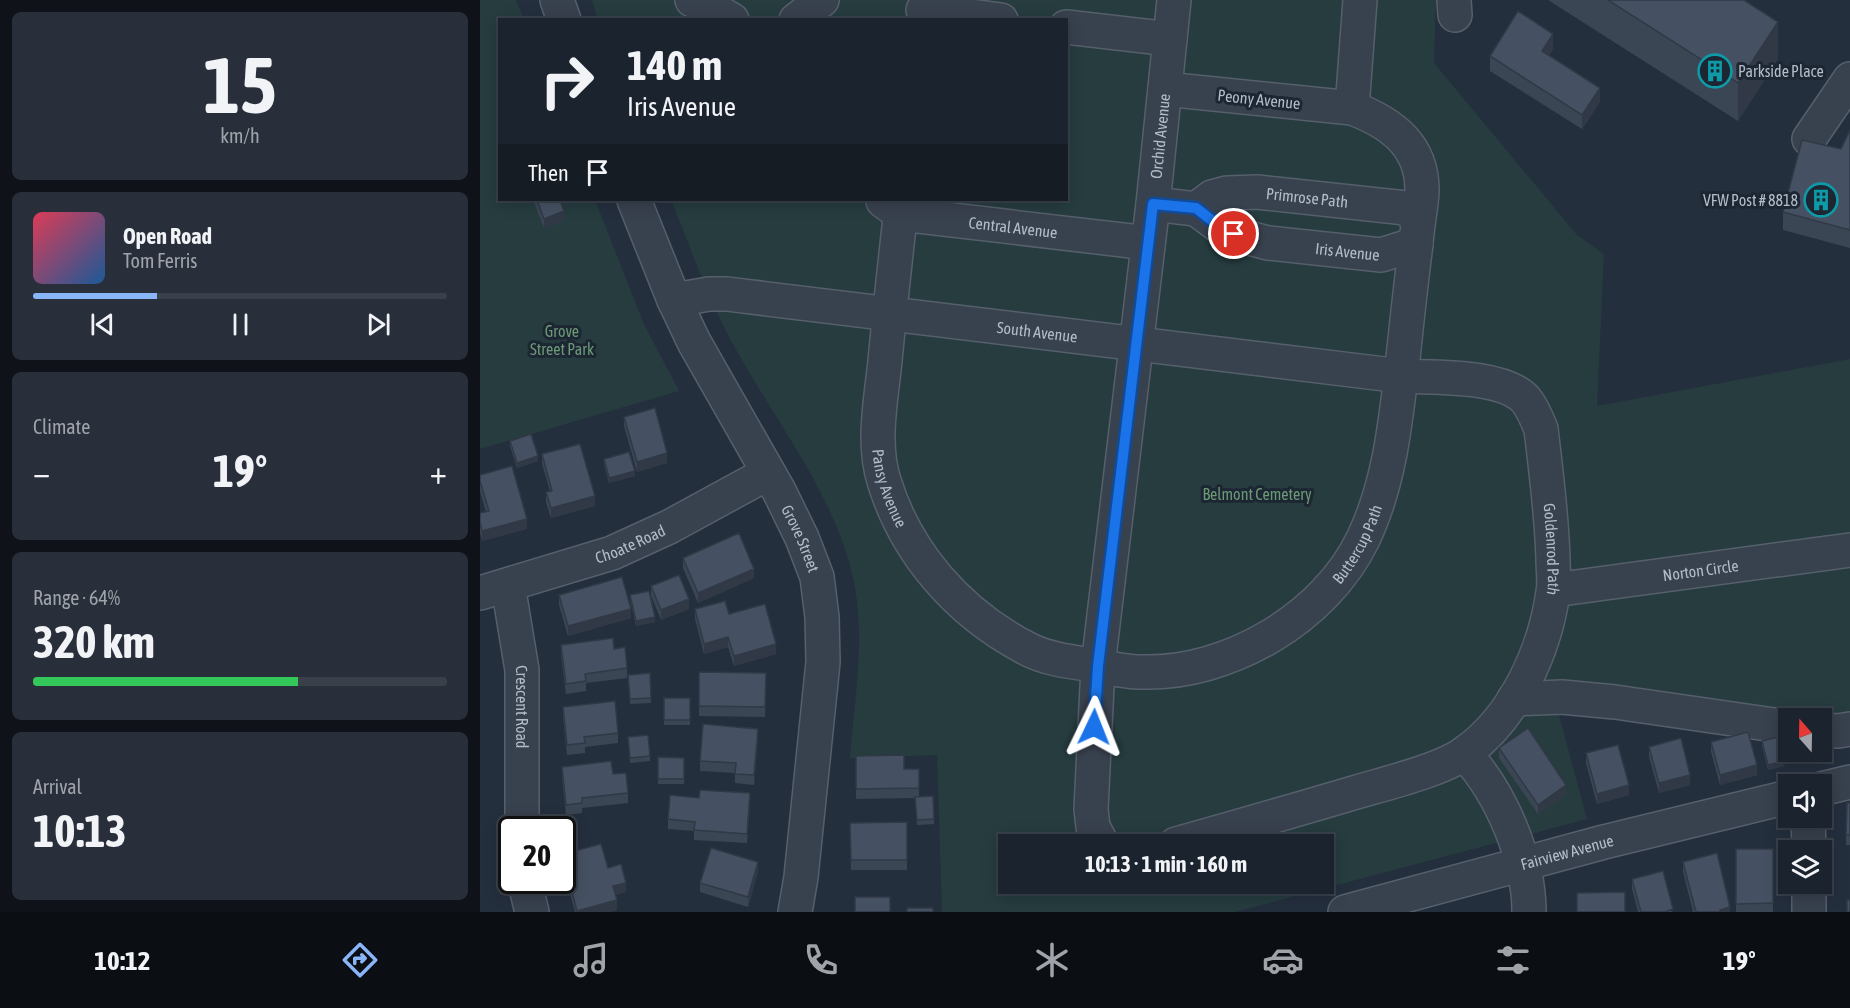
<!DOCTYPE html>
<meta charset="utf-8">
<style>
:root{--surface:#1b232e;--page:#282f3a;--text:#f1f3f6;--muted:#a0a4aa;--line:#39404a;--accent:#8ab4f8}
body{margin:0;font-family:"Asap Condensed",sans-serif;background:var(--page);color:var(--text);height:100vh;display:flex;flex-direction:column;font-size:22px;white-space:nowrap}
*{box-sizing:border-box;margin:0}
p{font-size:20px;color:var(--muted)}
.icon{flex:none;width:33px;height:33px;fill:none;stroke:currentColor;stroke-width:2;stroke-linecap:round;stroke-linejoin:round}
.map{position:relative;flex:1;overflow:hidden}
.sheet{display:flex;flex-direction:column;gap:12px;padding:12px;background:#0f1319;width:480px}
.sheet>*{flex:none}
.top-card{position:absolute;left:18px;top:18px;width:570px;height:183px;border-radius:0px;box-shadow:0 3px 15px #0003,0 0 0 2px var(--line);background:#1b232e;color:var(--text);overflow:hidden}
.needle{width:39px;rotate:340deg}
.controls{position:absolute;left:1298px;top:708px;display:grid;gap:12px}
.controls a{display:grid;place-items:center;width:54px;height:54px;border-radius:0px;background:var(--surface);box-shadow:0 3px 15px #0003,0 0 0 2px var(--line);font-size:30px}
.speed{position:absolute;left:18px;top:816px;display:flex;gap:12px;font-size:30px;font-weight:700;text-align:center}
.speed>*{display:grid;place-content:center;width:78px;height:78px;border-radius:50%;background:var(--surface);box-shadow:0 3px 15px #0003,0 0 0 2px var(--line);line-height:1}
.speed .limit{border:3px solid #111;border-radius:9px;background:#fff;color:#111}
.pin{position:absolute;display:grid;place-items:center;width:51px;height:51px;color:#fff;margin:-26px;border:3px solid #fff;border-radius:50%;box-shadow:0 2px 6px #0007}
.me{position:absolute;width:66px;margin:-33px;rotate:2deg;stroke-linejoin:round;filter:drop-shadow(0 0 4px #0008)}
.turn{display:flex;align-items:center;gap:21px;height:126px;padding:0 30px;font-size:27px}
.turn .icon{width:78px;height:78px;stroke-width:2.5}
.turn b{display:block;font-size:42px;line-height:51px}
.then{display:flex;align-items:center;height:57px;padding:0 30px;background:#0003;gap:12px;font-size:22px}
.big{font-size:45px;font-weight:700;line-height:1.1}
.sheet .tile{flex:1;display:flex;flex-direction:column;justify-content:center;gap:9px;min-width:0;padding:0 21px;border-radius:9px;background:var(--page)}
.sheet .dial{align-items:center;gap:0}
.dial b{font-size:78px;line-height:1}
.song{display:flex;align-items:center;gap:18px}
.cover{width:72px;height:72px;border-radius:9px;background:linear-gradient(135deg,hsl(350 70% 55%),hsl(210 70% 35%))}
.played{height:6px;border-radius:3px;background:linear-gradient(90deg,var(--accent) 30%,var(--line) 30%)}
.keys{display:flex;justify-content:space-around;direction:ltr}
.heat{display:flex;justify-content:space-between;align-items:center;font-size:33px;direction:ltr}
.charge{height:9px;border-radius:4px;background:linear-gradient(90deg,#34c759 64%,var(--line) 0)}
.trip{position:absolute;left:518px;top:834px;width:336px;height:60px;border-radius:0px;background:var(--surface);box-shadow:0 3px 15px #0003,0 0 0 2px var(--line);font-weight:700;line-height:60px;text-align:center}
.tabs{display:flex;height:96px;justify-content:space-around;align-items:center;background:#0b0e12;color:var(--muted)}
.tabs .icon{width:42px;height:42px}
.tabs .on{color:var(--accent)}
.tabs b{font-size:27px;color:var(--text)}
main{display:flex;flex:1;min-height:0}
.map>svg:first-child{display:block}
</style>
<main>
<section class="sheet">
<div class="tile dial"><b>15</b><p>km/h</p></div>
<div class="tile">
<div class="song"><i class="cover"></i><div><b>Open Road</b><p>Tom Ferris</p></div></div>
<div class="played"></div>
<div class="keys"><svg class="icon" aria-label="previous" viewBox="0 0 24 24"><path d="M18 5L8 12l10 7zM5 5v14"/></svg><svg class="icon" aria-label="pause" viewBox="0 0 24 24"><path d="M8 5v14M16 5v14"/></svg><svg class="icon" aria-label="next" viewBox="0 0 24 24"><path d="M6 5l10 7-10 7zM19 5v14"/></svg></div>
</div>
<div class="tile"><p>Climate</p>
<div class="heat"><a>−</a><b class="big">19°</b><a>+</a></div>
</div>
<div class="tile"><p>Range · 64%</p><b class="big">320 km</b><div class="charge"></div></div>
<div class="tile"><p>Arrival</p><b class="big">10:13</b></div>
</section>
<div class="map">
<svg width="1370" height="912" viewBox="0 0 1370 912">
<rect width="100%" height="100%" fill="#242f3e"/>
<path fill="#263c3f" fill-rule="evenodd" d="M0,0H36L44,19L20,20V200H115L164,324L199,391L0,449Z
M112,0H956L954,63L1097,235L1124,254L1117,406L1370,359V744L1341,718L1095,713L1079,715L1107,819L755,912H462L457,755L370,758C374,704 384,647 376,594C363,505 296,423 254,346C228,300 211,248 191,200H586V20H118ZM528,844H843V884H528Z"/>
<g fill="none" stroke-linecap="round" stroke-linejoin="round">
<defs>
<g id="minor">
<path d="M77,0L84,20"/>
<path d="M212,0L232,8L252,20"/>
<path d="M974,0L975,15"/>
<path d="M443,10L521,20"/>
<path d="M316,20L342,0"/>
<path d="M586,27L690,39"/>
<path d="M872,108L880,0"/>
<path d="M1329,139L1370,79"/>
<path id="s1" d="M154,200L194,300L214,342L299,491L322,538L337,577L342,617L343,662L321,877L315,912"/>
<path id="s2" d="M422,200C416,253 410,307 405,361C401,400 392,443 404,481C426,553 478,612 544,647C565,659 591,662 614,665C629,668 646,672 661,672C748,675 845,618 883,539C910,483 916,419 923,358C927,320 931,282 936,244C937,227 941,209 942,192C943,146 912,123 872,108L685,89"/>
<path id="s3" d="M403,201L421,214L668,243"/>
<path id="s4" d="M673,204L716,209L739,226L754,234L788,243L901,255L936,244"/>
<path id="s5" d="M716,209L732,197L747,193L777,192L926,208L937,218"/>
<path id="s6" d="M194,300L229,294H247L921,376C954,378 1023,374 1046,400C1053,409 1057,419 1061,429C1066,472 1072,516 1073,560C1073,571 1075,582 1073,592C1065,650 1035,717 986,752C964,769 908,783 880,791C819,809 758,827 696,844"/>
<path id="s7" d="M28,585L42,670V830"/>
<path id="s8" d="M1074,590L1370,550"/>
<path id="s9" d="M0,593L132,553L189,527L288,473"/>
<path d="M1034,699L1082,697L1135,702L1308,727"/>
<path d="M1341,730L1358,731L1370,729"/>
<path d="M985,754C1021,793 1049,858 1049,912"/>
<path d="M1341,789L1370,782"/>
<path d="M1328,818L1329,850"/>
<path id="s10" d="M622,844L613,827L611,809L618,666L673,204L694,0"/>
<path d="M44,880L52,912"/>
<path d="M1329,884V912"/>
<path id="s11" d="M865,912L1124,842L1308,797"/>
</g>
</defs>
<use href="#minor" stroke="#565f6c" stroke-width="36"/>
<use href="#minor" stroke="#38414e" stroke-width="33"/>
</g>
<path fill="#3b4654" d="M1068,0H1264L1298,59L1258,121Z
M1073,49L1069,55L1120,102L1102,129L1010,71V56Z
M1370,130V248L1303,230V212L1361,149Z
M53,200H80L84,221L64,228Z
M144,417L187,463L157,472L144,426Z
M30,441L58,461L37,468L30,446Z
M62,454L115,506L71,518L66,502V492L70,491L62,464Z
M124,459L155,476L129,483L124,464Z
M0,475L47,529L2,541L0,532V513L6,512L0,491Z
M203,558L274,578L218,603L203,568Z
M171,586L209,609L181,620L171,596Z
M79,595L151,618L88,636L79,605Z
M150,595L175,622L156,626L150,600Z
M215,609L249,614L296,654L254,666L248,647L224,654L215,619Z
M81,645L134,649L147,668V678L106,683V691L86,694L81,655Z
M170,673L171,703L150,704L148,675Z
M286,673L285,717L219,716V706Z
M184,698H210V725H184Z
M83,707L138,733V743L105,747V753L87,755L83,717Z
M278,738L274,785L255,783V773L220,771V761Z
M1282,741L1304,766L1288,770L1282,746Z
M148,742L170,756V761L150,763Z
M1231,742L1277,775L1240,785L1231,752Z
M1169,747L1210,785L1179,793L1169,757Z
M1019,748L1086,795L1058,814L1019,758Z
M1106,753L1149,795L1117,804L1106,763Z
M376,756L424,769H439V797L453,796L454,824L437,825L435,798L376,799Z
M178,757L204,758V784H178Z
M82,767L133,774L148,793V803L102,808V813L86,815L82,777Z
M270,803L267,843L214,840V831L188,829V819Z
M1370,803V845H1366V835Z
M427,822V870H371L370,823Z
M1256,849H1293V912H1256Z
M82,854L128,868L146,892L135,895L137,910L129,912H95L82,864Z
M1203,862L1250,912H1213L1203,872Z
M278,872L268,907L220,892V883Z
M1152,879L1193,912H1158L1152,889Z"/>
<path fill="#303945" d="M1298,22V59L1258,121V83Z
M1073,34V49L1062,65V51Z
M1120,88V102L1102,129V115Z
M84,211V221L64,228V219Z
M187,453V463L157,472V462Z
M58,456V461L37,468V463Z
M155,471V476L129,483V478Z
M115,496V506L71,518V508Z
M47,519V529L2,541V531Z
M274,569V578L218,603V593Z
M209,599V609L181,620V610Z
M151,609V618L88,636V626Z
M175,617V622L156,626V621Z
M248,637V647L224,654V644Z
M296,644V654L254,666V656Z
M278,729V738L274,785V775Z
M1304,761V766L1288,770V765Z
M1277,765V775L1240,785V775Z
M1210,775V785L1179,793V783Z
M1086,785V795L1058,814V805Z
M1149,785V795L1117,804V794Z
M270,793V803L267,843V834Z
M278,862V872L268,907V897Z
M146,883V892L133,896V886Z
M137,900V910L129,912H97V911Z
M1250,907V912H1240V910Z"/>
<path fill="#455162" stroke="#303945" stroke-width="1.5" d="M1128,0H1264L1298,22L1258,83Z
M1038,11L1073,34L1062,51L1120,88L1102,115L1010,56Z
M1370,130V230L1303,212L1322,140L1361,149Z
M57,200H80L84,211L64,219Z
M175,408L187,453L157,462L144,417Z
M51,434L58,456L37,463L30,441Z
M100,444L115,496L71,508L66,492L72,491L62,454Z
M149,452L155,471L129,478L124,459Z
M32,466L47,519L2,531L0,522V513L9,511L0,481V475Z
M259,533L274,569L218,593L203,558Z
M199,575L209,599L181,610L171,586Z
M142,577L151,609L88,626L79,595Z
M169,591L175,617L156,621L150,595Z
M245,601L249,614L285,604L296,644L254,656L248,637L224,644L215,609Z
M133,638L134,649L145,647L147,668L105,674L106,681L86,684L81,645Z
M219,672L286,673L285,707L219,706Z
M170,673L171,698L150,699L148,675Z
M184,698H210V720H184Z
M135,701L138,733L104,737L105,743L87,745L83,707Z
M223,724L278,729L274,775L255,774L256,763L220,761Z
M1048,728L1086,785L1058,805L1019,748Z
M1268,732L1277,765L1240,775L1231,742Z
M168,735L170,756L150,758L148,737Z
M1298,737L1304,761L1288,765L1282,741Z
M1201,738L1210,775L1179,783L1169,747Z
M1138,745L1149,785L1117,794L1106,753Z
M424,755V769H439V788L376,789V756Z
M178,757L204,758V779H178Z
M131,761L133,774L146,773L148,793L102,798V803L86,805L82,767Z
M220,790L270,793L267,834L214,830L215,822L188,819L190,795L219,798Z
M453,796L454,819L437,820L435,797Z
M1367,803H1370V835H1366Z
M427,822V860H371L370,823Z
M121,844L128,868L141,864L146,883L133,886L137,900L97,911L82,854Z
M231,848L278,862L268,897L220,883Z
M1256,849H1293V903L1256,904Z
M1237,853L1250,907L1240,910L1241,912H1216L1203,862Z
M1183,871L1193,909L1187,911V912H1161L1152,879Z
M1145,892V912H1097V893Z
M375,897H410V912H375Z
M1367,900H1370V912H1367Z
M427,908H453V912H427Z"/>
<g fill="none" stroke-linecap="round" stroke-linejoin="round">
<defs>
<path id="route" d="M614,727L618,666L673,204L716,208L739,226L754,234"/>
</defs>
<use href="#route" stroke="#114b97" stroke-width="15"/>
<use href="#route" stroke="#1a73e8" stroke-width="10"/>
</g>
<defs>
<symbol id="building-ring" viewBox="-11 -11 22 22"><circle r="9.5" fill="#1d2633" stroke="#0f9aa8" stroke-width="1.5"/><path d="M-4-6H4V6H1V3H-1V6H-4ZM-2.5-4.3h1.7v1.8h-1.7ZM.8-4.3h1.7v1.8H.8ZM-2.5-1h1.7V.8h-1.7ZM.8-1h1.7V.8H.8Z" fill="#0f9aa8"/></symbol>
</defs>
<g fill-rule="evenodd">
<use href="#building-ring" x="1216" y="52" width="38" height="38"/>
<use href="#building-ring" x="1322" y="181" width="38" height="38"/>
</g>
<g text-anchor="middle" stroke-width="6" stroke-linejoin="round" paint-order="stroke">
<g font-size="16" fill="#b4bcc9" stroke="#1d2633" text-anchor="start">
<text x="1258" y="77">Parkside Place</text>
<text x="1318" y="206" text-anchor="end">VFW Post # 8818</text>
</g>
<g font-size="16" fill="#b4bcc9" stroke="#1d2633">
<text transform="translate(779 99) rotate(6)" y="6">Peony Avenue</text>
<text dy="6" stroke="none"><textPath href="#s10" startOffset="714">Orchid Avenue</textPath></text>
<text dy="6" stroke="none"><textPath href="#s5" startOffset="116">Primrose Path</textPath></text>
<text dy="6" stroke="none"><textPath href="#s3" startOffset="135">Central Avenue</textPath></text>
<text dy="6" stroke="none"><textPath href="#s4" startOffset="204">Iris Avenue</textPath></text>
<text dy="6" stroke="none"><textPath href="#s6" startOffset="366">South Avenue</textPath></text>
<text dy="6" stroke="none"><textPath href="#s2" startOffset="291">Pansy Avenue</textPath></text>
<text dy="6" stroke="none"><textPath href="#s1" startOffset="378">Grove Street</textPath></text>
<text dy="6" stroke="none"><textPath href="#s2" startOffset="891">Buttercup Path</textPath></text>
<text dy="6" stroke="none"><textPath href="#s9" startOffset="158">Choate Road</textPath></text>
<text dy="6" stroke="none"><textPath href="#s6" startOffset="1016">Goldenrod Path</textPath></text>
<text dy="6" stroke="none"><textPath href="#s8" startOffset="148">Norton Circle</textPath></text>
<text dy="6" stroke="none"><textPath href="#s7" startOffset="123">Crescent Road</textPath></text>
<text dy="6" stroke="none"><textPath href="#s11" startOffset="230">Fairview Avenue</textPath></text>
</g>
<g font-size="16" fill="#6b9a76" stroke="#1d2633">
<text x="82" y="337">Grove<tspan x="82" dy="18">Street Park</tspan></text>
<text x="777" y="500">Belmont Cemetery</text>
</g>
</g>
</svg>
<div class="controls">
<a><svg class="needle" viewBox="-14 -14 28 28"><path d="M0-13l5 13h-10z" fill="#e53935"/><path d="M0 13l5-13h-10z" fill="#a0a4aa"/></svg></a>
<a><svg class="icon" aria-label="sound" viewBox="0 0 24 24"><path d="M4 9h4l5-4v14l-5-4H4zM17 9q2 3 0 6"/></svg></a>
<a><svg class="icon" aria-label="layers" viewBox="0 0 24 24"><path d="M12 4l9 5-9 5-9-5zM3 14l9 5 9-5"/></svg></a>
</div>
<div class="speed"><div class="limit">20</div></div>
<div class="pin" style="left:754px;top:234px;background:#d93025"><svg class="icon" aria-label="arrive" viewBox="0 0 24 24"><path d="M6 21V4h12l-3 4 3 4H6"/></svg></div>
<svg class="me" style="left:614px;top:727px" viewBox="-20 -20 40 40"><path d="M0-17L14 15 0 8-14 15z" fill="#1a73e8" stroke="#fff" stroke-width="4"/></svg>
<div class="trip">10:13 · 1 min · 160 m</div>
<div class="top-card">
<div class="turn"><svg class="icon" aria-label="right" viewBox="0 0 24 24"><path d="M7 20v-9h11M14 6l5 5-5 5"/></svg><div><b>140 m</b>Iris Avenue</div></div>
<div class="then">Then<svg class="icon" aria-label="arrive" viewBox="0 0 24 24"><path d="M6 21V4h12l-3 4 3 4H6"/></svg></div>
</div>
</div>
</main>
<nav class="tabs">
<b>10:12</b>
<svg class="icon on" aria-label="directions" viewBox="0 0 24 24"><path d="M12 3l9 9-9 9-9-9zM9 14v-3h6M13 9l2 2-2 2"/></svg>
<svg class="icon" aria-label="music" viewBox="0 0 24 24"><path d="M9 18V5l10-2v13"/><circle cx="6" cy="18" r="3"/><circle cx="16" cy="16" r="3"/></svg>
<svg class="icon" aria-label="phone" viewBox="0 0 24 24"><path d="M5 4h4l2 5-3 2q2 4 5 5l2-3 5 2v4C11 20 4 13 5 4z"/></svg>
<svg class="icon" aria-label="climate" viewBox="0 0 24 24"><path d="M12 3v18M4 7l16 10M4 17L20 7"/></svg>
<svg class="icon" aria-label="car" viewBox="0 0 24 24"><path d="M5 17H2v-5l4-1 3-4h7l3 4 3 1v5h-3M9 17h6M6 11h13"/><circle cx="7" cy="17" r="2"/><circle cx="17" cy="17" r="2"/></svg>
<svg class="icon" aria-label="filters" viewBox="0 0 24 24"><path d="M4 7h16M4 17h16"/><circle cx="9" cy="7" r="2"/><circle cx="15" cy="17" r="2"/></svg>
<b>19°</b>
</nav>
